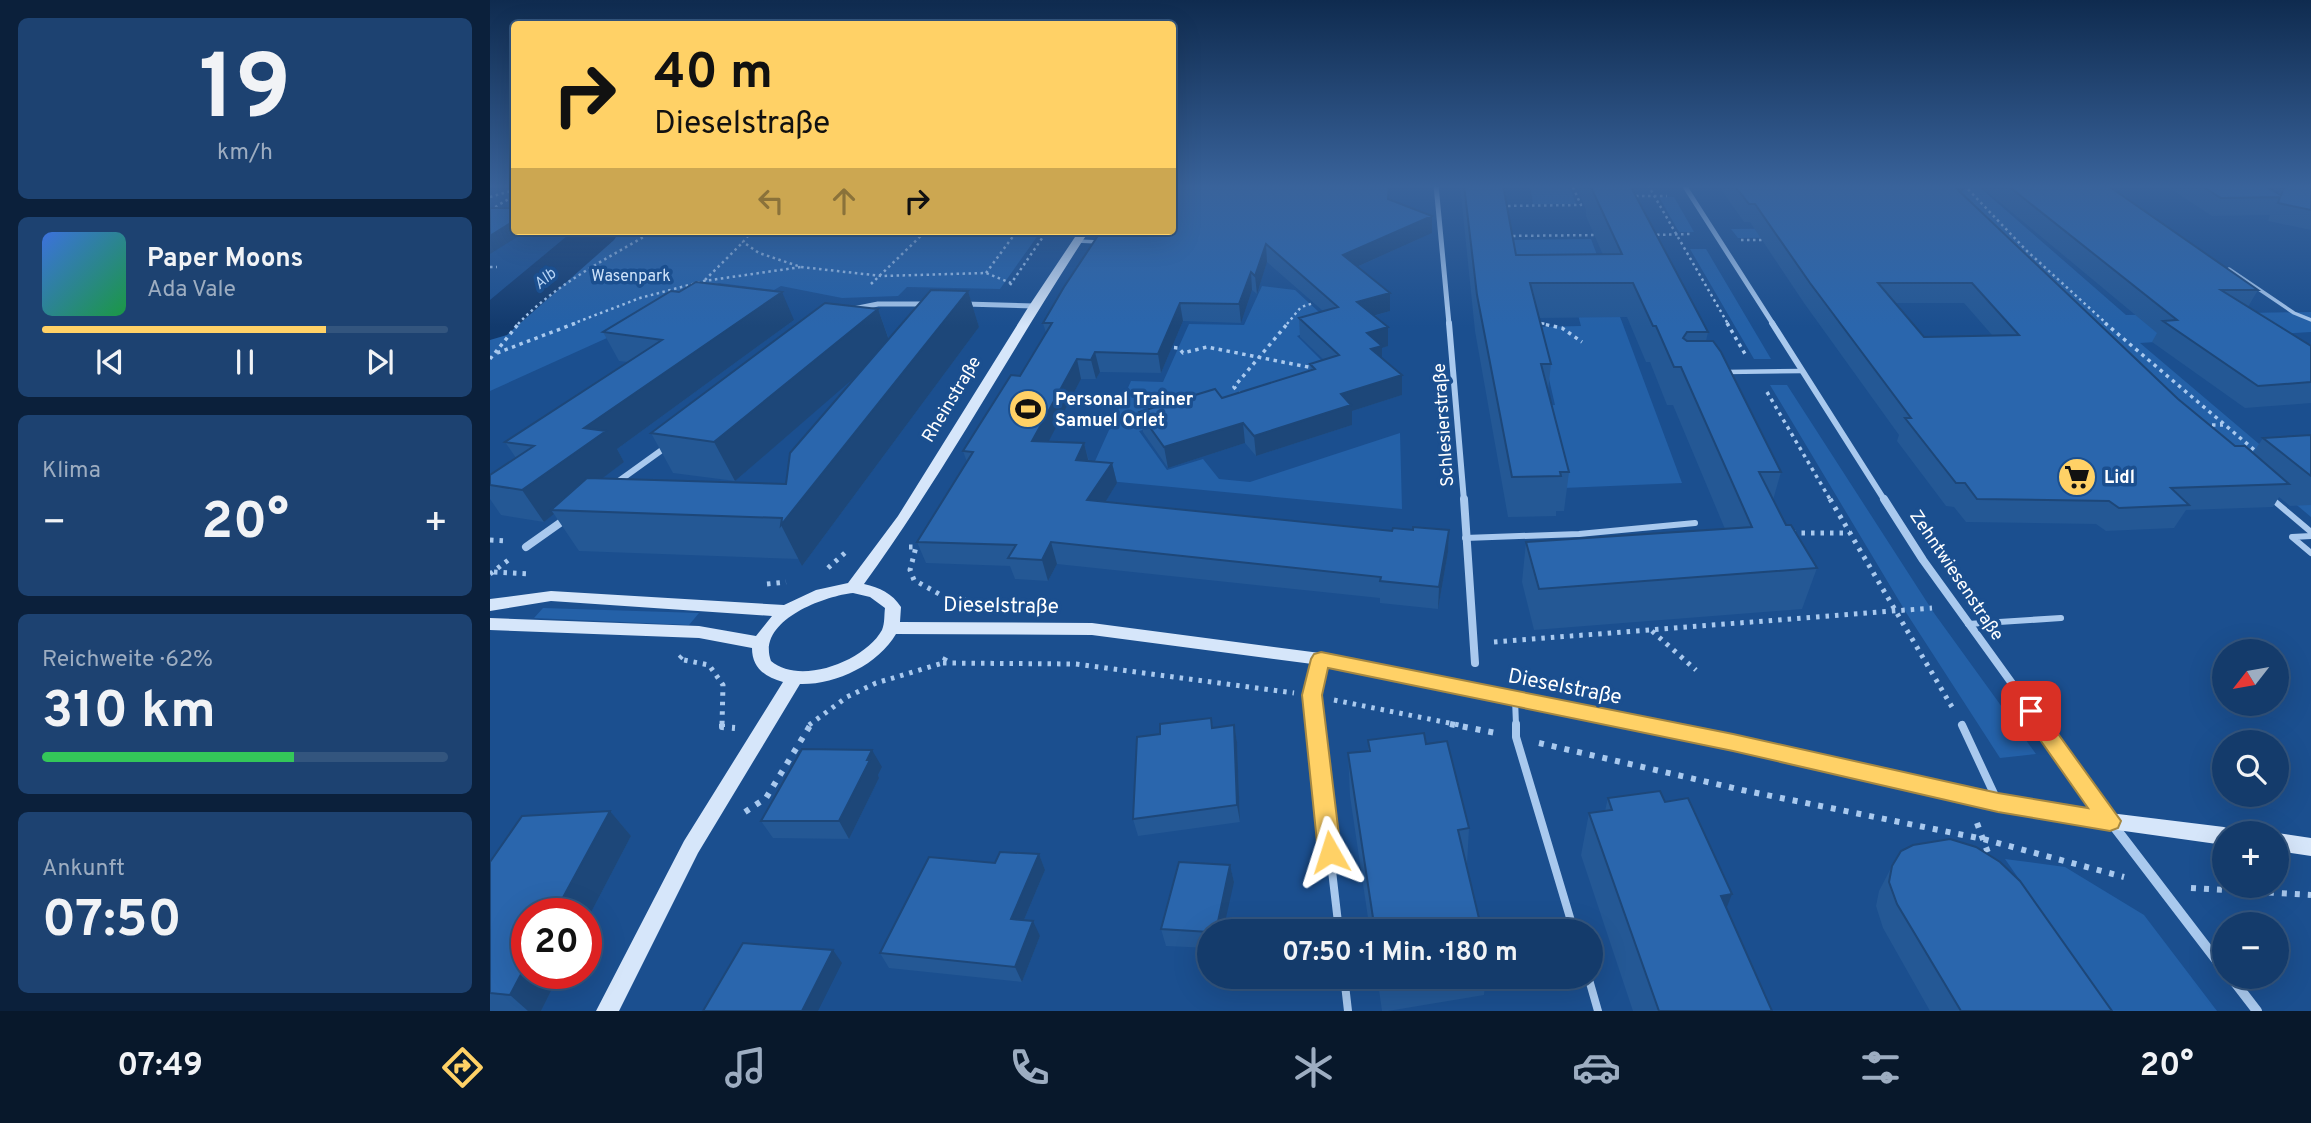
<!DOCTYPE html>
<html lang="de">
<meta charset="utf-8">
<style>
:root{--surface:#143b6b;--page:#1d4271;--text:#f1f3f6;--muted:#9dadc1;--line:#33557e;--accent:#ffd166}
body{margin:0;font-family:Overpass,sans-serif;background:var(--page);color:var(--text);height:100vh;display:flex;flex-direction:column;font-size:26px;white-space:nowrap}
*{box-sizing:border-box;margin:0}
p{font-size:23px;color:var(--muted)}
.icon{flex:none;width:38px;height:38px;fill:none;stroke:currentColor;stroke-width:2;stroke-linecap:round;stroke-linejoin:round}
.map{position:relative;flex:1;overflow:hidden}
.panel{display:flex;flex-direction:column;gap:18px;padding:18px;background:#0b203b;width:490px}
.panel>*{flex:none}
.banner{position:absolute;left:21px;top:21px;width:665px;height:214px;border-radius:7px;box-shadow:0 7px 28px #0002,0 0 0 2px var(--line);background:#ffd166;color:#111;overflow:hidden}
.needle{width:46px;rotate:239deg}
.fabs{position:absolute;left:1722px;top:639px;display:grid;gap:14px}
.fabs a{display:grid;place-items:center;width:77px;height:77px;border-radius:50%;background:var(--surface);box-shadow:0 7px 28px #0002,0 0 0 2px var(--line);font-size:35px}
.speed{position:absolute;left:21px;top:898px;display:flex;gap:14px;font-size:35px;font-weight:700;text-align:center}
.speed>*{display:grid;place-content:center;width:91px;height:91px;border-radius:50%;background:var(--surface);box-shadow:0 7px 28px #0002,0 0 0 2px var(--line);line-height:1}
.speed .limit{border:10px solid #d22;background:#fff;color:#111}
.pin{position:absolute;display:grid;place-items:center;width:60px;height:60px;color:#fff;margin:-30px;border-radius:14px;box-shadow:0 4px 10px #0006}
.me{position:absolute;width:77px;margin:-38px;rotate:354deg;stroke-linejoin:round;filter:drop-shadow(0 0 5px #0008)}
.turn{display:flex;align-items:center;gap:24px;height:147px;padding:0 28px;font-size:32px}
.turn .icon{width:91px;height:91px;stroke-width:2.5}
.turn b{display:block;font-size:49px;line-height:60px}
.lanes{display:flex;align-items:center;height:66px;padding:0 28px;background:#0003;justify-content:center;gap:35px;direction:ltr}
.lanes .off{opacity:.35}
.big{font-size:52px;font-weight:700;line-height:1.1}
.panel .tile{flex:1;display:flex;flex-direction:column;justify-content:center;gap:10px;min-width:0;padding:0 24px;border-radius:10px;background:var(--page)}
.panel .dial{align-items:center;gap:0}
.dial b{font-size:91px;line-height:1}
.song{display:flex;align-items:center;gap:21px}
.cover{width:84px;height:84px;border-radius:10px;background:linear-gradient(135deg,hsl(220 70% 55%),hsl(140 70% 35%))}
.played{height:7px;border-radius:4px;background:linear-gradient(90deg,var(--accent) 70%,var(--line) 70%)}
.keys{display:flex;justify-content:space-around;direction:ltr}
.heat{display:flex;justify-content:space-between;align-items:center;font-size:38px;direction:ltr}
.charge{height:10px;border-radius:5px;background:linear-gradient(90deg,#34c759 62%,var(--line) 0)}
.trip{position:absolute;left:707px;top:919px;width:406px;height:70px;border-radius:35px;background:var(--surface);box-shadow:0 7px 28px #0002,0 0 0 2px var(--line);font-weight:700;line-height:70px;text-align:center}
.tabs{display:flex;height:112px;justify-content:space-around;align-items:center;background:#08182b;color:var(--muted)}
.tabs .icon{width:49px;height:49px}
.tabs .active{color:var(--accent)}
.tabs b{font-size:32px;color:var(--text)}
main{display:flex;flex:1;min-height:0}
.map>svg:first-child{display:block}
</style>
<main>
<section class="panel">
<div class="tile dial"><b>19</b><p>km/h</p></div>
<div class="tile">
<div class="song"><i class="cover"></i><div><b>Paper Moons</b><p>Ada Vale</p></div></div>
<div class="played"></div>
<div class="keys"><svg class="icon" aria-label="previous" viewBox="0 0 24 24"><path d="M18 5L8 12l10 7zM5 5v14"/></svg><svg class="icon" aria-label="pause" viewBox="0 0 24 24"><path d="M8 5v14M16 5v14"/></svg><svg class="icon" aria-label="next" viewBox="0 0 24 24"><path d="M6 5l10 7-10 7zM19 5v14"/></svg></div>
</div>
<div class="tile"><p>Klima</p>
<div class="heat"><a>−</a><b class="big">20°</b><a>+</a></div>
</div>
<div class="tile"><p>Reichweite · 62%</p><b class="big">310 km</b><div class="charge"></div></div>
<div class="tile"><p>Ankunft</p><b class="big">07:50</b></div>
</section>
<div class="map">
<svg width="1821" height="1011" viewBox="0 0 1821 1011">
<rect width="100%" height="100%" fill="#1b4f8f"/>
<path fill="#2461a8" d="M1040,185H1079L1086,204H1043Z
M1464,185H1487L1636,315L1821,312V332L1650,343L1821,488V517L1694,410L1503,235L1248,238L1241,229L1497,226Z
M1169,197H1184L1204,232H1189Z
M130,231H551L510,289L417,287L408,296L352,298L291,286L284,290L229,283L174,305L117,338L0,391V340L62,280Z
M1101,239L1192,483L1073,488L1052,406L1065,405L1047,327L1091,326L1080,285L1031,286L1019,240Z
M1200,249H1216L1281,359H1264Z
M772,286L805,290L842,324L807,336L844,373L649,431L677,470L713,459L729,479L760,482L910,433L912,509L597,479L641,381L673,382L699,324L754,325Z
M1280,385H1297L1444,613L1546,754L1510,758L1417,614Z
M53,608L209,613L199,625L44,618Z
M1515,859L1575,867L1654,915L1727,1011H1621Z"/>
<g fill="none" stroke-linecap="round" stroke-linejoin="round">
<path fill="#123a6d" fill-rule="evenodd" d="M83,231H130L124,240L17,335L0,340V300Z"/>
<path stroke="#a9c9ee" stroke-width="2.5" stroke-dasharray="2.5 3.5" stroke-linecap="butt" d="M1158,185L1238,324
M1474,185L1537,251L1617,324
M1140,196H1177
M0,197L24,190
M1012,206L1091,205L1082,185
M0,210L24,196
M262,231L253,242L269,253L311,267L392,276L496,273L521,283
M1161,235L1201,234
M1017,236L1110,235
M1251,240H1277
M0,267H7
M496,273L527,231
M215,280L253,242
M381,284L436,231
M520,285L557,231
M1046,322L1056,324
M28,324C66,284 116,259 164,231
M82,324L150,298L214,281L311,267
M797,324L811,307L824,303"/>
<path stroke="#a9c9ee" stroke-width="3.5" stroke-dasharray="3.5 4.5" stroke-linecap="butt" d="M1048,323L1072,328L1092,342
M1237,323L1255,354
M1615,323L1768,453
M676,347L689,348L693,353L717,347L823,368
M7,353L86,323
M0,359L29,323
M1277,392L1341,501
M751,395L744,387L798,323
M1714,425H1733"/>
<path stroke="#a9c9ee" stroke-width="5" stroke-dasharray="3.5 6" stroke-linecap="butt" d="M1340,499L1462,707
M1302,533H1360
M0,540L18,541
M419,547H426L420,570L424,580L460,600H481L478,606
M338,568L357,551
M4,572L41,574
M0,574L21,558
M277,584L296,582
M1162,631L1206,670
M1004,642L1442,608
M192,656L189,659L219,665L233,685L232,725
M453,663L586,664L804,693
M844,700L969,725
M319,725L357,697L386,683L453,663L458,653"/>
<path stroke="#a9c9ee" stroke-width="6" stroke-dasharray="5 8" stroke-linecap="butt" d="M232,724V727L245,728
M960,724L1006,733
M1049,743L1252,790L1493,839L1634,877
M255,812L276,798L321,724
M1487,823L1501,861
M1701,888L1821,895"/>
<path stroke="#a9c9ee" stroke-width="3.5" d="M587,241L609,242
M1739,269L1804,313L1821,320"/>
<path stroke="#a9c9ee" stroke-width="4.5" d="M1236,372L1313,371
M1781,498L1784,501"/>
<path stroke="#a9c9ee" stroke-width="6" d="M1782,499L1821,532
M1821,536L1802,537L1821,553
M975,538L1089,534L1205,523
M1478,624L1571,618
M1025,699L1026,725
M825,725L822,695L830,660"/>
<path stroke="#a9c9ee" stroke-width="8" d="M825,724L849,931
M1026,724V737L1084,931
M1472,725L1506,798
M854,976L858,1011
M1098,976L1108,1011"/>
<path stroke="#a9c9ee" stroke-width="5" d="M946,185L959,324
M1194,185L1283,324
M475,304L544,306
M363,309L388,304H439"/>
<path stroke="#a9c9ee" stroke-width="6" d="M959,323L974,501
M1282,323L1395,501
M126,483L176,447"/>
<path stroke="#a9c9ee" stroke-width="8" d="M974,499L985,663
M1394,499L1433,560L1552,725
M36,547L77,518"/>
<path stroke="#a9c9ee" stroke-width="10" d="M1550,724L1620,821L1734,970
M1740,976L1767,1011"/>
<path fill="#d6e6fa" fill-rule="evenodd" d="M589,231H599C522,348 456,471 374,584C390,588 402,593 411,607L410,622L602,623L830,653L1243,735L1508,794L1620,813L1734,827L1741,830L1742,833H1734V845L1620,829L1508,810L1243,749L830,665L602,635L406,634C388,665 345,685 310,684L208,853L129,1011H106L194,841L293,682C275,677 262,668 262,648L209,638L0,630V618L209,626L266,636L282,616L61,601L0,611V599L61,591L294,605L326,590L358,583L408,516L539,306ZM363,593L380,597L395,608C394,615 395,623 392,630C375,661 310,686 281,661C266,621 334,596 363,593Z
M1787,833L1821,838V856L1787,851Z"/>
<path stroke="#fff" stroke-width="2" d="M0,186L5,185"/>
</g>
<path fill="#245895" fill-rule="evenodd" d="M970,185H1013L1026,255H1113L1096,216V210L1086,185H1140L1218,332L1216,341L1291,472L1283,500L1296,525L1327,568L1312,609L1044,630L1032,582L1036,542L1235,529L1183,405H1177L1160,362H1156L1137,317L1049,318L1061,364L1058,391L1079,472L1074,511H1066V516L1018,517L985,331Z
M1228,185H1478L1471,193L1688,399L1745,446L1763,453L1773,438L1821,435V505L1800,506L1789,497L1783,507L1696,510L1684,528L1616,531L1606,524L1476,522L1464,507L1456,506L1407,441L1409,435L1314,303L1260,222H1254ZM1405,303H1474L1502,335L1434,337Z
M1489,185H1617L1768,290L1758,307L1821,346V403L1755,408L1662,342L1667,333Z
M1675,185H1773L1788,194L1792,185H1821V230L1778,221L1780,215L1722,216Z
M899,199L942,233L867,267L900,311L884,316L898,327V346L892,348V358L912,395L862,411V425L766,456L755,443L678,468L653,432L649,412L732,398L821,371L820,364L834,360L810,337L809,318L833,311L777,262L767,294L762,290L751,323L693,321L671,373L610,372L606,379H591L558,442L594,443L599,461L622,463L627,483L615,502L902,531L959,530L958,552L948,609L890,603V598L567,564L558,581L525,579L520,566L436,563L427,542L477,462L473,451L530,376L556,333L553,323Z
M478,291L489,327L312,566L309,559L89,551L64,514L54,522L11,515L0,499V475L26,458L15,442L138,362L129,361L113,332L304,320L127,449L134,462L112,478L296,484L366,376L245,481L183,473L161,433L388,309L399,339Z
M721,718L723,727L744,725L747,742L750,822L648,836L643,819L670,734Z
M878,740L936,744L979,828L977,865L992,931H880L860,796L858,753L878,751Z
M392,767L388,775L389,778L359,839L283,838L271,821Z
M1118,798L1175,802L1236,908L1282,1011H1143L1091,855L1099,813L1115,811Z
M120,811L141,836L96,922V914L37,973H70L51,1011H0V862Z
M549,854L555,870L534,920L550,936L532,982L399,968L390,953L505,863Z
M740,865L744,882L719,931V948L676,946L671,929Z
M1402,866L1622,1011H1440L1393,928L1386,906L1389,891Z
M887,976H996L994,995L898,1011H892Z"/>
<path fill="#1d4779" d="M1468,185H1478L1459,206L1466,188Z
M942,216V233L853,273V255Z
M24,221V231H37L0,254V236Z
M776,244L777,262L767,294L765,276Z
M761,272L762,290L751,323L749,304Z
M478,291L489,327L312,566L291,525Z
M292,292L304,320L127,449L134,462L70,510H61L64,514L54,522L32,490L94,428Z
M900,293V311L868,320L867,302Z
M690,303L693,321L671,373L668,354Z
M388,309L401,346L245,481L224,442Z
M898,327V346L892,348V365L878,352L877,333Z
M605,352L610,372L606,379L601,360Z
M587,359L591,379L548,462L542,441Z
M912,375V395L862,411V425L766,456L764,436L851,394Z
M753,423L755,443L678,468L674,447Z
M594,443L599,463L586,460Z
M622,463L627,483L603,522L597,500Z
M959,530L958,552L948,609L949,587Z
M561,542L567,564L558,581L552,560Z
M744,725L747,742L750,822L747,805Z
M382,750L392,767L388,775L389,778L359,839L349,821Z
M120,811L141,836L96,922V914H64Z
M549,854L555,870L528,934L521,919Z
M740,865L744,882L733,931H726Z
M1242,894L1226,935L1231,896Z
M543,921L550,936L532,982L525,967Z
M343,950L352,963L328,1011H312Z
M37,963V973H70L51,1011H38L20,995Z"/>
<path fill="#2a66ad" stroke="#1d4779" stroke-width="2" fill-rule="evenodd" d="M682,185H899L898,199L942,216L853,255L900,293L867,302L898,327L877,333L892,346L881,349L912,375L851,394L861,405L764,436L753,423L674,447L649,412L725,389L732,398L825,369L820,364L849,355L809,318L848,307L776,244L765,276L761,272L749,304L690,303L668,354L605,352L601,360L587,359L542,441L594,443L586,460L622,463L597,500L902,531L903,528L923,530V527L959,530L949,587L890,581L891,577L561,542L552,560L518,558L526,545L427,542L483,452L473,451L521,375L530,376L562,323H553L574,287L611,231H682Z
M974,185H1013L1026,255L1132,254L1100,185H1140L1218,332H1197L1193,338L1197,341H1223L1231,352L1291,472H1269L1296,525H1301L1327,568L1049,589L1036,542L1262,527L1191,367H1184L1166,326H1163L1143,283H1040L1061,364H1051L1079,472H1070L1071,476L1022,477L987,295Z
M1244,185H1468L1466,188L1688,399L1745,446H1755L1799,484L1681,488L1699,505L1629,508L1619,501L1487,499L1475,483H1466L1415,418H1421L1320,283L1265,204H1259ZM1388,283H1482L1529,335L1434,337Z
M1517,185H1617L1768,290H1731L1821,346V382L1768,386L1673,321L1687,320Z
M1710,185H1773L1791,195L1795,185H1821V210L1788,203L1790,197L1731,198Z
M0,208H24V221L0,236Z
M206,282L292,292L94,428L116,431L32,490L0,485V475L44,446L15,442L172,340L113,332L181,291L189,292Z
M441,290L478,291L291,525L292,518L61,510L97,478L296,484L300,453Z
M335,303L388,309L224,442L161,433Z
M1821,435V476L1773,438Z
M721,718L722,728L744,725L747,805L643,819L647,737L670,734V724Z
M934,733L936,744L957,741L979,828L968,830L992,931H885L858,753L880,751L878,740Z
M312,749L382,750L377,760H380L349,821H271Z
M1170,791L1175,802L1198,798L1242,894L1231,896L1282,1011H1169L1099,813L1122,810L1118,798Z
M120,811L64,914H37V963L20,995L0,993V862L32,816Z
M1460,839L1486,847L1510,862L1530,881L1622,1011H1471L1407,904L1399,882L1402,866L1411,851L1423,845Z
M510,852L549,854L521,919L543,921L525,967L390,953L439,857L505,863Z
M689,862L740,865L726,931H719V932L671,929Z
M253,943L343,950L312,1011H213Z"/>
<linearGradient id="sky" x2="0" y2="1"><stop stop-color="#0f2b4f"/><stop offset="0.57" stop-color="#39639b"/><stop offset="1" stop-color="#39639b" stop-opacity="0"/></linearGradient>
<rect width="1821" height="327" fill="url(#sky)"/>
<path fill="#ffd166" stroke="#a68842" stroke-width="2" d="M831,652L1243,734L1508,793L1598,808L1534,717L1531,711L1534,706L1541,704L1548,706L1631,821L1628,828L1620,831L1508,812L1243,751L838,668L832,695L851,852L848,860L840,863L832,860L828,852L812,695L821,659L824,654Z"/>
<defs>
<symbol id="stadium-disc" viewBox="-11 -11 22 22"><circle r="9.5" fill="#ffd166" stroke="#1b4f8f"/><path d="M0-5a6.5 5 0 1 0 0 10a6.5 5 0 1 0 0-10ZM-3.5-1.8h7v3.6h-7Z" fill="#111"/></symbol>
<symbol id="supermarket-disc" viewBox="-11 -11 22 22"><circle r="9.5" fill="#ffd166" stroke="#1b4f8f"/><path d="M-6-5.5h2.5l.6 2H6L4.5 2H-2.5L-4.4-4H-6ZM-1.5 3.2a1.3 1.3 0 1 0 .1 0ZM3 3.2a1.3 1.3 0 1 0 .1 0Z" fill="#111"/></symbol>
</defs>
<g fill-rule="evenodd">
<use href="#stadium-disc" x="516" y="387" width="44" height="44"/>
<use href="#supermarket-disc" x="1565" y="455" width="44" height="44"/>
</g>
<g text-anchor="middle" stroke-width="7" stroke-linejoin="round" paint-order="stroke">
<g font-size="16" fill="#cfe3fa" stroke="#1b4f8f">
<text x="141" y="281">Wasenpark</text>
</g>
<g font-size="16" font-style="italic" fill="#b5d3f5" stroke="#1b4f8f">
<text transform="translate(54 278) rotate(-41)" y="6">Alb</text>
</g>
<g font-size="18" fill="#fff" stroke="#1b4f8f">
<text transform="translate(461 399) rotate(-59)" y="6">Rheinstraße</text>
<text transform="translate(953 425) rotate(-94)" y="6">Schlesierstraße</text>
<text transform="translate(1467 575) rotate(56)" y="6">Zehntwiesenstraße</text>
</g>
<g font-size="18" font-weight="bold" fill="#fff" stroke="#1b4f8f" text-anchor="start">
<text x="565" y="405">Personal Trainer<tspan x="565" dy="21">Samuel Orlet</tspan></text>
<text x="1614" y="483">Lidl</text>
</g>
<g font-size="21" fill="#fff" stroke="#1b4f8f">
<text transform="translate(511 605) rotate(1)" y="7">Dieselstraße</text>
<text transform="translate(1075 686) rotate(11)" y="7">Dieselstraße</text>
</g>
</g>
</svg>
<div class="fabs">
<a><svg class="needle" viewBox="-14 -14 28 28"><path d="M0-13l5 13h-10z" fill="#e53935"/><path d="M0 13l5-13h-10z" fill="#9dadc1"/></svg></a>
<a><svg class="icon" aria-label="search" viewBox="0 0 24 24"><circle cx="10" cy="10" r="6"/><path d="M15 15l6 6"/></svg></a>
<a>+</a>
<a>−</a>
</div>
<div class="speed"><div class="limit">20</div></div>
<div class="pin" style="left:1541px;top:711px;background:#d93025"><svg class="icon" aria-label="arrive" viewBox="0 0 24 24"><path d="M6 21V4h12l-3 4 3 4H6"/></svg></div>
<svg class="me" style="left:840px;top:852px" viewBox="-20 -20 40 40"><path d="M0-17L14 15 0 8-14 15z" fill="#ffd166" stroke="#fff" stroke-width="4"/></svg>
<div class="trip">07:50 · 1 Min. · 180 m</div>
<div class="banner">
<div class="turn"><svg class="icon" aria-label="right" viewBox="0 0 24 24"><path d="M7 20v-9h11M14 6l5 5-5 5"/></svg><div><b>40 m</b>Dieselstraße</div></div>
<div class="lanes"><svg class="icon off" aria-label="left" viewBox="0 0 24 24"><path d="M17 20v-9H6M10 6l-5 5 5 5"/></svg><svg class="icon off" aria-label="ahead" viewBox="0 0 24 24"><path d="M12 20V5M6 11l6-6 6 6"/></svg><svg class="icon" aria-label="right" viewBox="0 0 24 24"><path d="M7 20v-9h11M14 6l5 5-5 5"/></svg></div>
</div>
</div>
</main>
<nav class="tabs">
<b>07:49</b>
<svg class="icon active" aria-label="directions" viewBox="0 0 24 24"><path d="M12 3l9 9-9 9-9-9zM9 14v-3h6M13 9l2 2-2 2"/></svg>
<svg class="icon" aria-label="music" viewBox="0 0 24 24"><path d="M9 18V5l10-2v13"/><circle cx="6" cy="18" r="3"/><circle cx="16" cy="16" r="3"/></svg>
<svg class="icon" aria-label="phone" viewBox="0 0 24 24"><path d="M5 4h4l2 5-3 2q2 4 5 5l2-3 5 2v4C11 20 4 13 5 4z"/></svg>
<svg class="icon" aria-label="climate" viewBox="0 0 24 24"><path d="M12 3v18M4 7l16 10M4 17L20 7"/></svg>
<svg class="icon" aria-label="car" viewBox="0 0 24 24"><path d="M5 17H2v-5l4-1 3-4h7l3 4 3 1v5h-3M9 17h6M6 11h13"/><circle cx="7" cy="17" r="2"/><circle cx="17" cy="17" r="2"/></svg>
<svg class="icon" aria-label="filters" viewBox="0 0 24 24"><path d="M4 7h16M4 17h16"/><circle cx="9" cy="7" r="2"/><circle cx="15" cy="17" r="2"/></svg>
<b>20°</b>
</nav>
